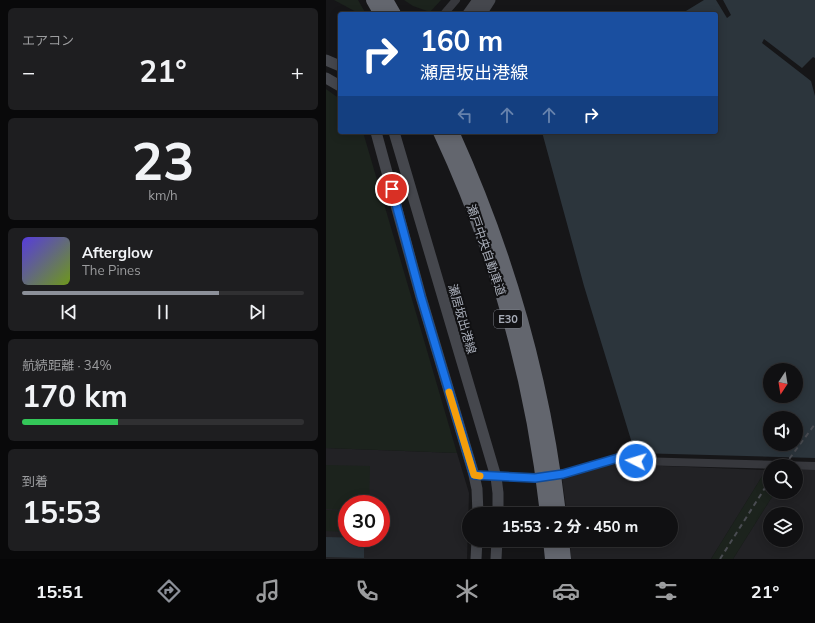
<!DOCTYPE html>
<html lang="ja">
<meta charset="utf-8">
<style>
:root{--surface:#101012;--page:#1e1e20;--text:#f1f3f6;--muted:#9c9d9f;--line:#303032;--accent:#8c9099}
body{margin:0;font-family:Mulish,"Noto Sans JP",sans-serif;background:var(--page);color:var(--text);height:100vh;display:flex;flex-direction:column;font-size:15px;white-space:nowrap}
*{box-sizing:border-box;margin:0}
p{font-size:13px;color:var(--muted)}
.icon{flex:none;width:22px;height:22px;fill:none;stroke:currentColor;stroke-width:2;stroke-linecap:round;stroke-linejoin:round}
.map{position:relative;flex:1;overflow:hidden}
.sheet{display:flex;flex-direction:column;gap:8px;padding:8px;background:#09090a;width:326px}
.sheet>*{flex:none}
.hud{position:absolute;left:12px;top:12px;width:380px;height:122px;border-radius:4px;box-shadow:0 2px 10px #0003,0 0 0 1px var(--line);background:#1a4fa0;color:#fff;overflow:hidden}
.needle{width:26px;rotate:192deg}
.tools{position:absolute;left:437px;top:363px;display:grid;gap:8px}
.tools a{display:grid;place-items:center;width:40px;height:40px;border-radius:50%;background:var(--surface);box-shadow:0 2px 10px #0003,0 0 0 1px var(--line);font-size:20px}
.speed{position:absolute;left:12px;top:495px;display:flex;gap:8px;font-size:20px;font-weight:700;text-align:center}
.speed>*{display:grid;place-content:center;width:52px;height:52px;border-radius:50%;background:var(--surface);box-shadow:0 2px 10px #0003,0 0 0 1px var(--line);line-height:1}
.speed .limit{border:6px solid #d22;background:#fff;color:#111}
.pin{position:absolute;display:grid;place-items:center;width:34px;height:34px;color:#fff;margin:-17px;border:2px solid #fff;border-radius:50%;box-shadow:0 1px 4px #0007}
.me{position:absolute;width:44px;margin:-22px;rotate:275deg;stroke-linejoin:round;filter:drop-shadow(0 0 3px #0008)}
.turn{display:flex;align-items:center;gap:14px;height:84px;padding:0 16px;font-size:18px}
.turn .icon{width:52px;height:52px;stroke-width:2.5}
.turn b{display:block;font-size:28px;line-height:34px}
.lanes{display:flex;align-items:center;height:38px;padding:0 16px;background:#0003;justify-content:center;gap:20px;direction:ltr}
.lanes .off{opacity:.35}
.big{font-size:30px;font-weight:700;line-height:1.1}
.sheet .tile{flex:1;display:flex;flex-direction:column;justify-content:center;gap:6px;min-width:0;padding:0 14px;border-radius:6px;background:var(--page)}
.sheet .dial{align-items:center;gap:0}
.dial b{font-size:52px;line-height:1}
.song{display:flex;align-items:center;gap:12px}
.cover{width:48px;height:48px;border-radius:6px;background:linear-gradient(135deg,hsl(250 70% 55%),hsl(80 70% 35%))}
.played{height:4px;border-radius:2px;background:linear-gradient(90deg,var(--accent) 70%,var(--line) 70%)}
.keys{display:flex;justify-content:space-around;direction:ltr}
.heat{display:flex;justify-content:space-between;align-items:center;font-size:22px;direction:ltr}
.charge{height:6px;border-radius:3px;background:linear-gradient(90deg,#34c759 34%,var(--line) 0)}
.trip{position:absolute;left:136px;top:507px;width:216px;height:40px;border-radius:20px;background:var(--surface);box-shadow:0 2px 10px #0003,0 0 0 1px var(--line);font-weight:700;line-height:40px;text-align:center}
.tabs{display:flex;height:64px;justify-content:space-around;align-items:center;background:#060607;color:var(--muted)}
.tabs .icon{width:28px;height:28px}
.tabs .active{color:var(--accent)}
.tabs b{font-size:18px;color:var(--text)}
main{display:flex;flex:1;min-height:0}
.map>svg:first-child{display:block}
</style>
<main>
<section class="sheet">
<div class="tile"><p>エアコン</p>
<div class="heat"><a>−</a><b class="big">21°</b><a>+</a></div>
</div>
<div class="tile dial"><b>23</b><p>km/h</p></div>
<div class="tile">
<div class="song"><i class="cover"></i><div><b>Afterglow</b><p>The Pines</p></div></div>
<div class="played"></div>
<div class="keys"><svg class="icon" aria-label="previous" viewBox="0 0 24 24"><path d="M18 5L8 12l10 7zM5 5v14"/></svg><svg class="icon" aria-label="pause" viewBox="0 0 24 24"><path d="M8 5v14M16 5v14"/></svg><svg class="icon" aria-label="next" viewBox="0 0 24 24"><path d="M6 5l10 7-10 7zM19 5v14"/></svg></div>
</div>
<div class="tile"><p>航続距離 · 34%</p><b class="big">170 km</b><div class="charge"></div></div>
<div class="tile"><p>到着</p><b class="big">15:53</b></div>
</section>
<div class="map">
<svg width="489" height="559" viewBox="0 0 489 559">
<rect width="100%" height="100%" fill="#161618"/>
<path fill="#222225" fill-rule="evenodd" d="M0,448L131,453L143,493L141,559H0ZM21,504H55V538H21Z
M286,464L440,470L385,559H245L244,540H345V514H241L236,478Z
M470,470H489V559H407L449,492H470ZM444,514H470V540H444Z"/>
<path fill="#1c231d" d="M8,0H32L40,14H34Z
M78,0H115L104,12L87,6Z
M0,89L14,99V132H37L131,453L0,448Z
M0,465L44,466L43,504H21V510L0,509Z
M440,470H444V492H449L407,559H385Z
M0,510L21,511V532L0,531Z"/>
<path fill="#2c353c" fill-rule="evenodd" d="M378,0H390L401,18L405,15L397,0H489V58L487,57L476,68L438,39L436,43L485,81L489,96V458L309,453L258,286L216,132H390V14H355ZM444,370H470V396H444ZM444,418H470V444H444Z
M0,537L38,538V558L0,557Z"/>
<g fill="none" stroke-linecap="round" stroke-linejoin="round">
<path stroke="#37383d" stroke-width="8" d="M118,14L130,0
M148,475L209,478L237,474L292,458L310,461L489,466"/>
<path stroke="#45474d" stroke-width="11" d="M142,14L152,0
M155,14L164,0
M0,60L14,66
M0,78L14,86
M50,132L95,297L148,475L151,489L152,514
M68,132L170,477L172,493V514
M150,559L151,540
M170,559L171,540"/>
<path stroke="#63666e" stroke-width="14" d="M47,0L55,14
M60,0L68,14
M224,540L226,559
M236,540L238,559"/>
<path stroke="#4a4c52" stroke-width="2" stroke-dasharray="5 4" stroke-linecap="butt" d="M458,466L489,424
M394,559L444,480"/>
<path stroke="#63666e" stroke-width="14" d="M114,132C170,252 207,383 221,514
M126,132C181,253 218,382 233,514"/>
</g>
<g fill="none" stroke-linecap="round" stroke-linejoin="round">
<defs>
<path id="route" d="M66,189L95,297L148,475L209,478L237,474L292,458L310,461"/>
</defs>
<use href="#route" stroke="#114b97" stroke-width="10"/>
<use href="#route" stroke="#1a73e8" stroke-width="7"/>
<path stroke="#f59e0b" stroke-width="7" d="M123,392L148,475L154,476"/>
</g>
<g text-anchor="middle" stroke-width="4" stroke-linejoin="round" paint-order="stroke">
<rect fill="#111113" stroke="#7b7e86" stroke-width="1" x="168" y="310" width="28" height="18" rx="3"/>
<g font-size="11" font-weight="bold" fill="#a8adb8">
<text x="182" y="323">E30</text>
</g>
<g font-size="12" fill="#a8adb8" stroke="#111113">
<text transform="translate(160 250) rotate(71)" y="4">瀬戸中央自動車道</text>
<text transform="translate(136 319) rotate(74)" y="4">瀬居坂出港線</text>
</g>
</g>
</svg>
<div class="tools">
<a><svg class="needle" viewBox="-14 -14 28 28"><path d="M0-13l5 13h-10z" fill="#e53935"/><path d="M0 13l5-13h-10z" fill="#9c9d9f"/></svg></a>
<a><svg class="icon" aria-label="sound" viewBox="0 0 24 24"><path d="M4 9h4l5-4v14l-5-4H4zM17 9q2 3 0 6"/></svg></a>
<a><svg class="icon" aria-label="search" viewBox="0 0 24 24"><circle cx="10" cy="10" r="6"/><path d="M15 15l6 6"/></svg></a>
<a><svg class="icon" aria-label="layers" viewBox="0 0 24 24"><path d="M12 4l9 5-9 5-9-5zM3 14l9 5 9-5"/></svg></a>
</div>
<div class="speed"><div class="limit">30</div></div>
<div class="pin" style="left:66px;top:189px;background:#d93025"><svg class="icon" aria-label="arrive" viewBox="0 0 24 24"><path d="M6 21V4h12l-3 4 3 4H6"/></svg></div>
<svg class="me" style="left:310px;top:461px" viewBox="-20 -20 40 40"><circle r="17" fill="#1a73e8" stroke="#fff" stroke-width="3"/><path d="M0-11L8 9 0 5-8 9z" fill="#fff"/></svg>
<div class="trip">15:53 · 2 分 · 450 m</div>
<div class="hud">
<div class="turn"><svg class="icon" aria-label="right" viewBox="0 0 24 24"><path d="M7 20v-9h11M14 6l5 5-5 5"/></svg><div><b>160 m</b>瀬居坂出港線</div></div>
<div class="lanes"><svg class="icon off" aria-label="left" viewBox="0 0 24 24"><path d="M17 20v-9H6M10 6l-5 5 5 5"/></svg><svg class="icon off" aria-label="ahead" viewBox="0 0 24 24"><path d="M12 20V5M6 11l6-6 6 6"/></svg><svg class="icon off" aria-label="ahead" viewBox="0 0 24 24"><path d="M12 20V5M6 11l6-6 6 6"/></svg><svg class="icon" aria-label="right" viewBox="0 0 24 24"><path d="M7 20v-9h11M14 6l5 5-5 5"/></svg></div>
</div>
</div>
</main>
<nav class="tabs">
<b>15:51</b>
<svg class="icon active" aria-label="directions" viewBox="0 0 24 24"><path d="M12 3l9 9-9 9-9-9zM9 14v-3h6M13 9l2 2-2 2"/></svg>
<svg class="icon" aria-label="music" viewBox="0 0 24 24"><path d="M9 18V5l10-2v13"/><circle cx="6" cy="18" r="3"/><circle cx="16" cy="16" r="3"/></svg>
<svg class="icon" aria-label="phone" viewBox="0 0 24 24"><path d="M5 4h4l2 5-3 2q2 4 5 5l2-3 5 2v4C11 20 4 13 5 4z"/></svg>
<svg class="icon" aria-label="climate" viewBox="0 0 24 24"><path d="M12 3v18M4 7l16 10M4 17L20 7"/></svg>
<svg class="icon" aria-label="car" viewBox="0 0 24 24"><path d="M5 17H2v-5l4-1 3-4h7l3 4 3 1v5h-3M9 17h6M6 11h13"/><circle cx="7" cy="17" r="2"/><circle cx="17" cy="17" r="2"/></svg>
<svg class="icon" aria-label="filters" viewBox="0 0 24 24"><path d="M4 7h16M4 17h16"/><circle cx="9" cy="7" r="2"/><circle cx="15" cy="17" r="2"/></svg>
<b>21°</b>
</nav>
